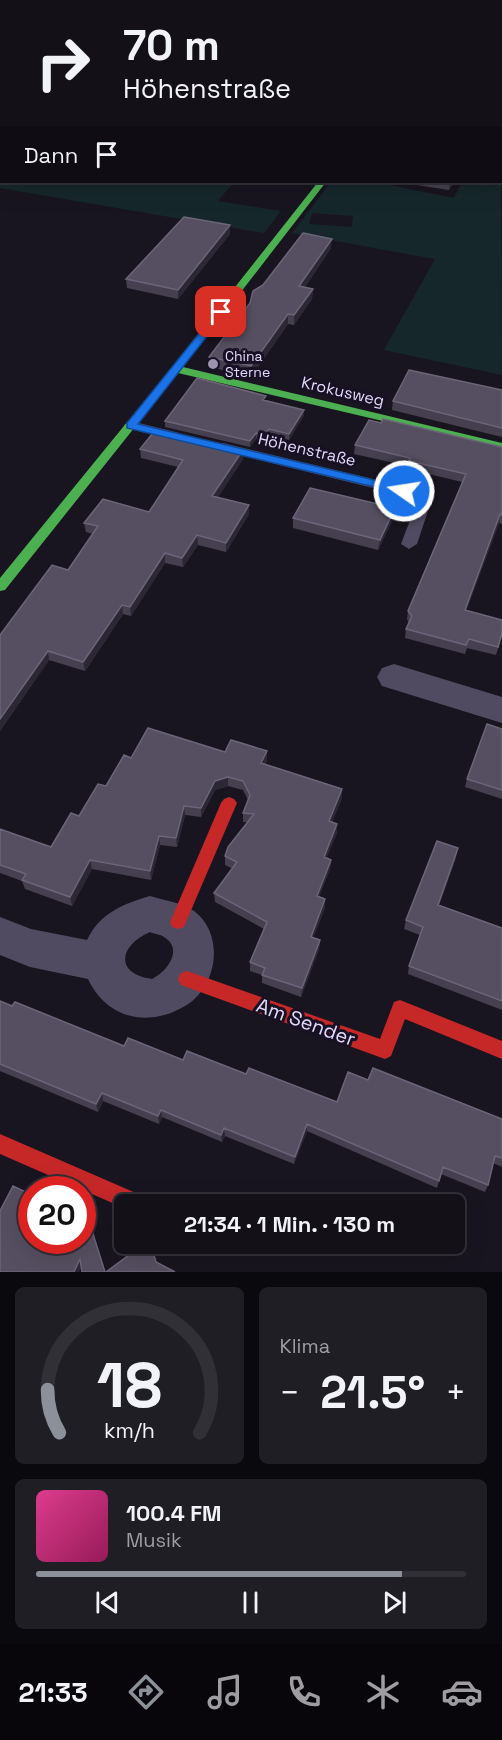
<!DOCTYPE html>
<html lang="de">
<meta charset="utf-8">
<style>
:root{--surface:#131018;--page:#201e25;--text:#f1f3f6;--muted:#9d9da2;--line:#323037;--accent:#8c9099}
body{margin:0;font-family:"Space Grotesk",sans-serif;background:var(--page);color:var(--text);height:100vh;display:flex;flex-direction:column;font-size:22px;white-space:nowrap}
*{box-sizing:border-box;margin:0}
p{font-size:20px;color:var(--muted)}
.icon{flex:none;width:33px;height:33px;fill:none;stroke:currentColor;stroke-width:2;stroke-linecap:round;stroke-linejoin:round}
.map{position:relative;height:1272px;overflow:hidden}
.drawer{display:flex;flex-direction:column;gap:15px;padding:15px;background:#0a090d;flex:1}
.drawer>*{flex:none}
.banner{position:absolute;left:0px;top:0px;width:502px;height:183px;box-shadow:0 6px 24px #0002,0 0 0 2px var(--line);background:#131018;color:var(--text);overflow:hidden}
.speed{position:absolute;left:18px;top:1176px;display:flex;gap:12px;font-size:30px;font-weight:700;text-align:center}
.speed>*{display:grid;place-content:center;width:78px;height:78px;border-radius:50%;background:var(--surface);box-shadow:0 6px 24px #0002,0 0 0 2px var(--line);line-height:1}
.speed .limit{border:9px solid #d22;background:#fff;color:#111}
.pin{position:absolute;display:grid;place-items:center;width:51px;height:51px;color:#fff;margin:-26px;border-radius:12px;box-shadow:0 3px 9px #0006}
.me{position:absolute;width:66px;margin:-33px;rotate:283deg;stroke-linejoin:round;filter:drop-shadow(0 0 4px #0008)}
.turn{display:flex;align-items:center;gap:21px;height:126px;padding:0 24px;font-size:27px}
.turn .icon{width:78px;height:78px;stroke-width:2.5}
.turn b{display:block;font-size:42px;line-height:51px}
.then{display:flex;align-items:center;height:57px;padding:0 24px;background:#0003;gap:12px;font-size:22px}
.big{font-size:45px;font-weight:800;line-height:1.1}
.drawer .card{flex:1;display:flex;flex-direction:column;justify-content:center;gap:9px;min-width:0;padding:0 21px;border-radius:9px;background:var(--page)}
.drawer .dial{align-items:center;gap:0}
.dial svg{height:156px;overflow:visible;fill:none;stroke:var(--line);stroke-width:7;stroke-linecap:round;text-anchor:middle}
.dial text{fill:var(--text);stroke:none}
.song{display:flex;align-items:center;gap:18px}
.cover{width:72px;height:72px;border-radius:9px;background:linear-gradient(135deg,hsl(330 70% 55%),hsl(330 70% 35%))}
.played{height:6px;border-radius:3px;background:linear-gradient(90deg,var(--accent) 85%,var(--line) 85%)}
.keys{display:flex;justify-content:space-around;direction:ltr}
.heat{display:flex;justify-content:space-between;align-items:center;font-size:33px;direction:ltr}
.drawer .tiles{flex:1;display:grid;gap:15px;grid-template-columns:1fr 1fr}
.card:last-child{grid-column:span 2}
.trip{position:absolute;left:114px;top:1194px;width:351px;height:60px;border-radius:9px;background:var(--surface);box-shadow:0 6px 24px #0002,0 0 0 2px var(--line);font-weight:800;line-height:60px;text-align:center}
.menu{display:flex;height:96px;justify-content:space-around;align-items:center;background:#08060a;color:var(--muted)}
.menu .icon{width:42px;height:42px}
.menu .selected{color:var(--accent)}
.menu b{font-size:27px;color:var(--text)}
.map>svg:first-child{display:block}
</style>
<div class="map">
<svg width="502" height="1272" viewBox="0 0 502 1272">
<rect width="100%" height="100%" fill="#191520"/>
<path fill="#16272c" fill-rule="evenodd" d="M1,36L2,182H234L218,201L281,211L264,233L0,188Z
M501,163L502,375L384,350L435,259L292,233L331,182H391L389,185L454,198L462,182H501ZM312,213L353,216L352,227L309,224Z"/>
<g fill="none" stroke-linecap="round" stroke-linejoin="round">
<path fill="#504b60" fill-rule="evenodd" d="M131,421L179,433L181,436L174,440L126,428L124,425Z
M223,443L431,493L433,496L417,544L409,549L401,544L418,499L218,450L216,447Z"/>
<path fill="#504b60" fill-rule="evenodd" d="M2,28V38L0,39V29Z
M394,664L502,697V723L382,686L377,677L382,668Z
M150,896C163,900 183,903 194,911C225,934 218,987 185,1006C148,1028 107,1019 88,979L30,967L0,955V917L31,929L87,940C100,913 123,904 150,896ZM150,932C154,934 160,934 164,937C184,949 167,972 152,979C114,974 119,945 150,932Z"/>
<path fill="#4caf50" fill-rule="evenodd" d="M318,182H326L183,367L502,443V449L178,373L5,590L0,591V578L172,367Z"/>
<path fill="#ffc107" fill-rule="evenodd" d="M457,0H463L456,2Z"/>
<path fill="#c62828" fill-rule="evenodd" d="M229,797L234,799L237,803L186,922L184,927L178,929L172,927L170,922L221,803L224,799Z
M187,971L380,1039L394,1002L400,1000L502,1041V1059L405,1019L391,1056L385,1059L181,985L178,979L181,973Z
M0,1134L145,1197L148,1204H124V1208L0,1154Z"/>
</g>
<path fill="#453f4f" d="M397,182H454L449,190Z
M230,234L178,299L127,288L126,279Z
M331,248L305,287L313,289L312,299L294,325L288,324L251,377L210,367L209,357L263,285Z
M502,390V437L392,410L393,401Z
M266,401L304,410V415L289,440L269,435L265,441L256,439L250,447L165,427V421Z
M355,445L502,447V524L499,523L466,611L502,620V636L496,655L467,648L465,654L405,638L406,629L409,623L407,619L408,611L462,482L408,469V466L354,454Z
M140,449L243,450V459L218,497L249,514L226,552L198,545L183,567L165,563L131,616L123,614L85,671L49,660L0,731V635L68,570L93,534L86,532L84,523L149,512L178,467L141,458Z
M293,518L393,519L378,550L293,528Z
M502,729V799L465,787L467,779Z
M225,752L267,760L265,765L342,798L332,822L337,824V833L326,858L331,860L330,869L319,897L325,899V908L313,938L320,940L319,949L301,997L262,983V975L250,971V962L264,929L215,902L214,893L233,869L225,865V856L248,822H243V813L248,800L243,790L228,786L215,790L201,817L185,815L177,847L160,845L151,880L92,869L72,906L25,889L22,881L0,873V829L51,847L131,758Z
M456,858L439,905L502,928V1010L408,974L409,966L420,935L404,929L406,920Z
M0,1001L124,1046L246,1074L337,1102L368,1080L502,1119V1167L493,1163L488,1185L485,1192L441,1174L437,1188L307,1131L294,1164L225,1136L222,1142L162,1117L159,1124L103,1101L98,1112L0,1071Z"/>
<path fill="#2c2734" d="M450,182H454L449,190L450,183Z
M230,225V234L178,299V290Z
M332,239L331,248L299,296V286Z
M313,289L312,299L294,325V315Z
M288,314V324L251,377V366Z
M304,410V415L289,440V434Z
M269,429V435L265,441V435Z
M256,433V439L250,447V441Z
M243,450V459L213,505L212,496Z
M249,505V514L226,552V543Z
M395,508L393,519L378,550L380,540Z
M500,514L499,523L463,619L465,610Z
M197,535L198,545L183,567L182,558Z
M165,553V563L131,616L130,607Z
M122,605L123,614L85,671L83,662Z
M48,651L49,660L0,731V719Z
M267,751V760L261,773V763Z
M228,777V786L215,790L201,817V808L215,781Z
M342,789V798L329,830V821Z
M184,806L185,815L177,847L176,838Z
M337,824V833L323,866L324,857Z
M159,836L160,845L151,880L150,871Z
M458,848L456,858L436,914L438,905Z
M90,860L92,869L72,906L70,897Z
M331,860L330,869L316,905L317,896Z
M325,899V908L310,946L311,937Z
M320,940L319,949L301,997L302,988Z
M102,1093L103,1101L98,1112L96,1104Z
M161,1110L162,1117L159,1124L158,1116Z
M307,1124V1131L294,1164L295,1157Z
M224,1128L225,1136L222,1142L221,1135Z
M80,1259L83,1265L79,1272H74Z"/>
<path fill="#564f61" stroke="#6c657a" stroke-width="1.5" d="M0,0H420L419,2H2V15L0,16Z
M479,0H502V39H501V2H478Z
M501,99H502V139L501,140Z
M184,217L230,225L178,290L126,279Z
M303,233L332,239L299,286L313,289L294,315L288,314L251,366L209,357L250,303L253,291L263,285Z
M409,370L502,390V428L393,401Z
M197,378L266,396L263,400L304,410L289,434L269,429L265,435L256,433L250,441L165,421Z
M383,419L502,447V515L500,514L465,610L502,620V633L498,647L469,639L466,645L406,629L412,616L408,611L466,474L409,461L410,458L355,445L369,420L381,423Z
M156,429L243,450L212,496L249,505L226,543L197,535L182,558L165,553L130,607L122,605L83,662L48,651L0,719V635L52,565L68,570L98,526L84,523L103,499L149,512L183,460L140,449Z
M310,488L395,508L380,540L293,518Z
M487,724L502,729V790L467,779Z
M148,728L225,752L231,740L267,751L261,763L342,789L329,821L337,824L324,857L331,860L317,896L325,899L311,937L320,940L302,988L262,975L265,968L250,962L267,922L214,893L237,862L225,856L228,847L254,814L243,813L250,795L243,781L228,777L215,781L201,808L184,806L176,838L159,836L150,871L90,860L70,897L22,880L26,874L0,865V829L51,847L71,813L79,816L98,784L106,786L124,755L131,758Z
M437,841L458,848L438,905L502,928V1001L409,966L423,927L406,920Z
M0,1001L12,1006L15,1002L124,1046L128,1038L183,1060L187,1051L246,1074L249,1068L337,1102L348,1072L368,1080L373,1068L502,1119V1158L495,1156L488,1185L443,1167L439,1181L307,1124L295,1157L224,1128L221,1135L161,1110L158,1116L102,1093L96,1104L0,1064Z
M13,1186L30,1194L32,1199V1240H82V1219L89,1221L105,1272H82L80,1259L74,1272H0V1211Z
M140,1247L154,1255L156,1262L175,1272H106Z"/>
<path fill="#1a73e8" stroke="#114b97" stroke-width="1.5" d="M218,310L226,312L138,424L404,487L410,491L408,493L404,494L127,428V423Z"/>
<circle fill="#9c94ae" stroke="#181124" stroke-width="2" cx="213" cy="364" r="6"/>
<g text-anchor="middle" stroke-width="6" stroke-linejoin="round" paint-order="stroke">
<g font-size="14" fill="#e2d9fb" stroke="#181124" text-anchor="start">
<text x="225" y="361">China<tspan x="225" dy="16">Sterne</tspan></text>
</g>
<g font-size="16" fill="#e2d9fb" stroke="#181124">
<text transform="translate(343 391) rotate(13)" y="6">Krokusweg</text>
<text transform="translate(307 449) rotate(13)" y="6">Höhenstraße</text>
</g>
<g font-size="20" fill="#e2d9fb" stroke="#181124">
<text transform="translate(306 1022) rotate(20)" y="7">Am Sender</text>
</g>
</g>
</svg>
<div class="speed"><div class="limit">20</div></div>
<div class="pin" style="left:221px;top:312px;background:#d93025"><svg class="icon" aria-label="arrive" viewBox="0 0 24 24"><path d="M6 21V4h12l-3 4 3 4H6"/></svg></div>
<svg class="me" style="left:404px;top:491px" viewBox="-20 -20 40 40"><circle r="17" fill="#1a73e8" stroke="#fff" stroke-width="3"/><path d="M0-11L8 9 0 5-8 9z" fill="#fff"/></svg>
<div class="trip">21:34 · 1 Min. · 130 m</div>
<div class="banner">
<div class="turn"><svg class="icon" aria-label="right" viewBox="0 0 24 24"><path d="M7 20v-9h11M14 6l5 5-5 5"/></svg><div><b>70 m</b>Höhenstraße</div></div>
<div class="then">Dann<svg class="icon" aria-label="arrive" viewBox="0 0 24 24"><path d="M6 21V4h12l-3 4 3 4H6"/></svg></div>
</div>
</div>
<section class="drawer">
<div class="tiles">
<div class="card dial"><svg viewBox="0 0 100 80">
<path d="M14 69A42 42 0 1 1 86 69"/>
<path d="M14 69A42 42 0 0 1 8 47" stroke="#8c9099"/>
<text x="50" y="56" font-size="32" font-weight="700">18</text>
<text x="50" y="72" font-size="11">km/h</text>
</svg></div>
<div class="card"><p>Klima</p>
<div class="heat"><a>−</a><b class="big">21.5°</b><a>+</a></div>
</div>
<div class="card">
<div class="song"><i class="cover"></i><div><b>100.4 FM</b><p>Musik</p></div></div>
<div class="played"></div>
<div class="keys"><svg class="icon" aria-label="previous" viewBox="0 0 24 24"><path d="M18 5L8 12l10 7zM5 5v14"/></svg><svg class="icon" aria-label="pause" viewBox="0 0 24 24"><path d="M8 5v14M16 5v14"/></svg><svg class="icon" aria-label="next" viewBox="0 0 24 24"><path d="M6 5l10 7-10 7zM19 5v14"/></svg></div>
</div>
</div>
</section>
<nav class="menu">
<b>21:33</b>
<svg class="icon selected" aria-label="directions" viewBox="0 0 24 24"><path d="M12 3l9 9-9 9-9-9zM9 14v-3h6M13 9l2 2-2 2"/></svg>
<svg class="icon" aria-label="music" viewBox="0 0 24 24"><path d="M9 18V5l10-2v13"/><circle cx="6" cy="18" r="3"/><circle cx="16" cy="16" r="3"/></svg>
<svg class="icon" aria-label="phone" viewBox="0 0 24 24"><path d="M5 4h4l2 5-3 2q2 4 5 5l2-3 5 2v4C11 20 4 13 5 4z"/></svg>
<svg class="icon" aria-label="climate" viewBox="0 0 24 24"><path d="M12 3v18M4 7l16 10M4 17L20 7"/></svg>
<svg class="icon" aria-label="car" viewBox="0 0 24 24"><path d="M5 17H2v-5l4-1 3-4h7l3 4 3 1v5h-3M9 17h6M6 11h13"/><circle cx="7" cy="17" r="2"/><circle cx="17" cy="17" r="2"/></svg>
</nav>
